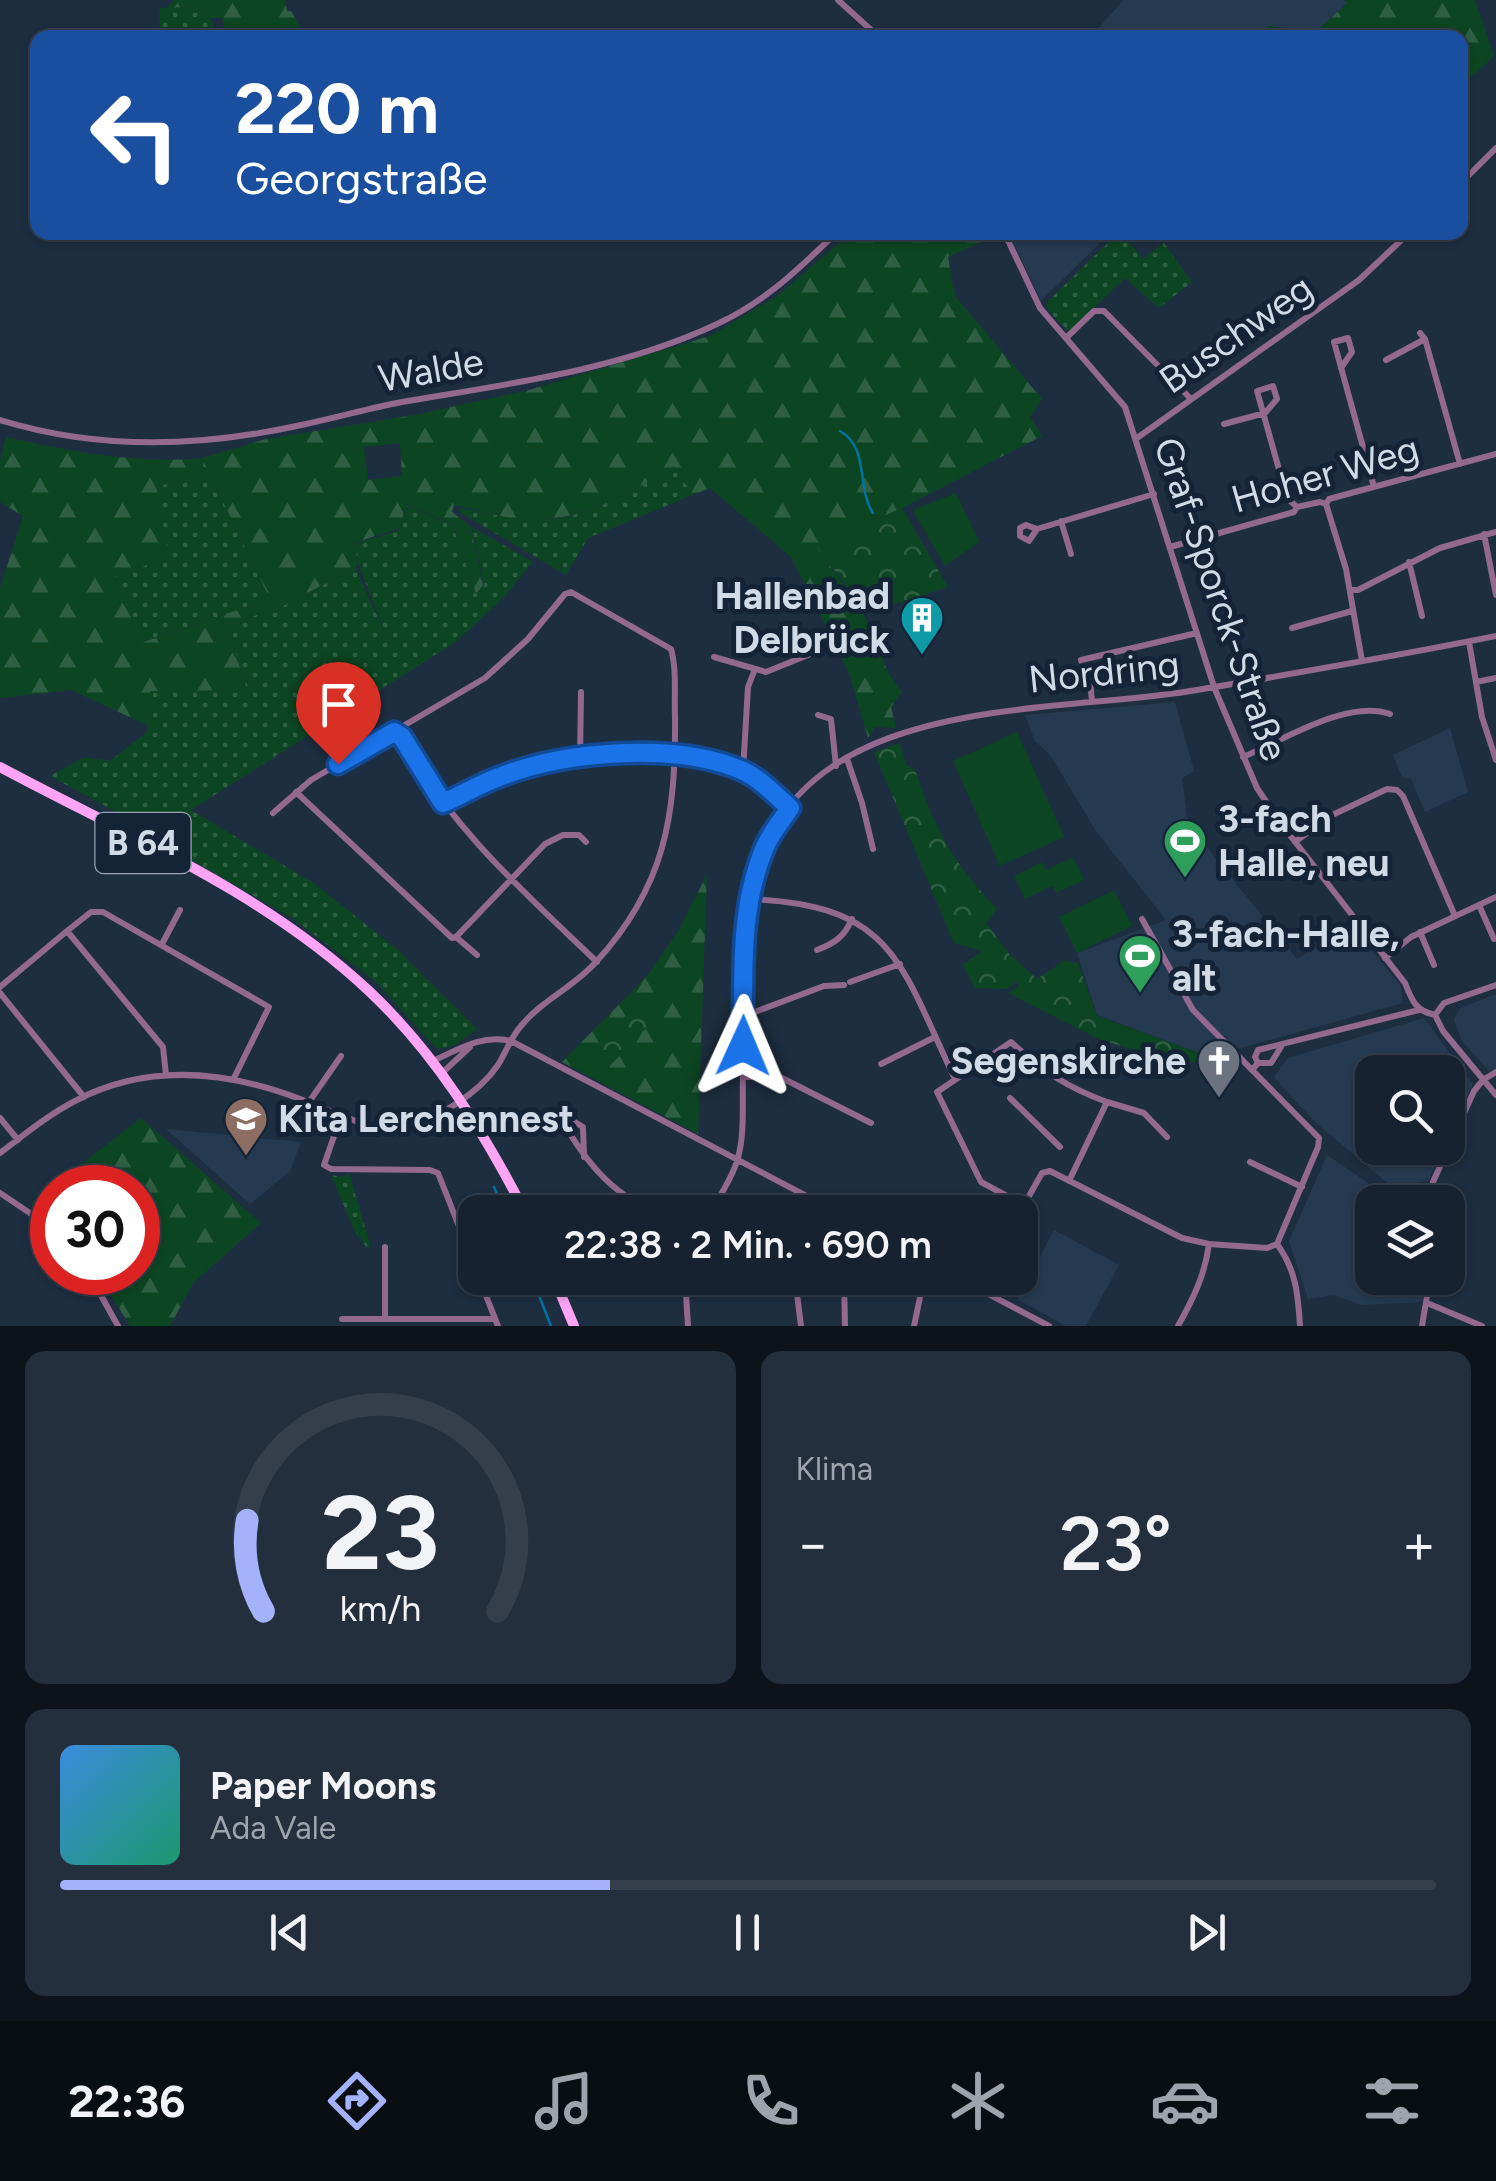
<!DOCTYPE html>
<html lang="de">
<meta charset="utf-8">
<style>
:root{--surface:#162230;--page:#232f3c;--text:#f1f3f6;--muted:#9ea4ab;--line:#353f4c;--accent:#a4b2fc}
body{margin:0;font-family:Figtree,sans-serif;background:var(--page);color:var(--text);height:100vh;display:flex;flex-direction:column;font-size:38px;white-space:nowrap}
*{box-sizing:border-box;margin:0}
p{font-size:32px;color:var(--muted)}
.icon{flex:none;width:55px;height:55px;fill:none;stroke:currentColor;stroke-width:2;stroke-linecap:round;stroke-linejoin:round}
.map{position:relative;height:1326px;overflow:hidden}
.drawer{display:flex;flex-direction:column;gap:25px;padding:25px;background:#0c131a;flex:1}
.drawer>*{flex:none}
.hud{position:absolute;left:30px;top:30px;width:1438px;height:210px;border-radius:20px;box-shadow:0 2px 8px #0004,0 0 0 2px var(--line);background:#1a4fa0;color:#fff;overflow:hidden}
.buttons{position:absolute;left:1355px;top:1055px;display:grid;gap:20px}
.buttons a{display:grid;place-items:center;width:110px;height:110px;border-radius:20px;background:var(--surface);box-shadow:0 2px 8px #0004,0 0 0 2px var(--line);font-size:50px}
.speed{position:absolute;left:30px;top:1165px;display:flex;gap:20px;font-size:50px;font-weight:700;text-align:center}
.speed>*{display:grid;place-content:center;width:130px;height:130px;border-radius:50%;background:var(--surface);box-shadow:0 2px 8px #0004,0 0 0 2px var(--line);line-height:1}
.speed .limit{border:15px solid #d22;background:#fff;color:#111}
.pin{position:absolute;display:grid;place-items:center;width:85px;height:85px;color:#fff;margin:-102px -42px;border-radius:50% 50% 50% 0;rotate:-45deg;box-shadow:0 0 10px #0007}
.pin .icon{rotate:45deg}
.me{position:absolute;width:110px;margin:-55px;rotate:1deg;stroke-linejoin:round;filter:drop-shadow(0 0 8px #0008)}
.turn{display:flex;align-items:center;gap:35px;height:210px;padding:0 40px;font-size:45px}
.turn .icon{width:130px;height:130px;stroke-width:2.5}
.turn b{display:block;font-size:70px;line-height:85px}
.big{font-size:75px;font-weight:600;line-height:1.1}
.drawer .widget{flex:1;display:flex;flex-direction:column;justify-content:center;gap:15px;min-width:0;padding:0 35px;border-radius:20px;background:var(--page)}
.drawer .dial{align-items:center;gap:0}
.dial svg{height:260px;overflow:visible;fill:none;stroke:var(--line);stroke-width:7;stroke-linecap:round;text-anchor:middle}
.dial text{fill:var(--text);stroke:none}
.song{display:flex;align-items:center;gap:30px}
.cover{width:120px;height:120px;border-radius:15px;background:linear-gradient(135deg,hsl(210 70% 55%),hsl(160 70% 35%))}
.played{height:10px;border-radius:5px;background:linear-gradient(90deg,var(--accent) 40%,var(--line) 40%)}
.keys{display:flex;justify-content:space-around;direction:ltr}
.heat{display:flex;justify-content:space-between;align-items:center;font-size:55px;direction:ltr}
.drawer .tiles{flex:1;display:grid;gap:25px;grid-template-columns:1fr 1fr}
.widget:last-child{grid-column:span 2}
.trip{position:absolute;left:458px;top:1195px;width:580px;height:100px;border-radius:20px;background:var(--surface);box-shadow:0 2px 8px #0004,0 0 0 2px var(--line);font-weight:600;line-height:100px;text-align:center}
.menu{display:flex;height:160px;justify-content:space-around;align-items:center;background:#090e13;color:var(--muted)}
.menu .icon{width:70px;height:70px}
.menu .current{color:var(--accent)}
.menu b{font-size:45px;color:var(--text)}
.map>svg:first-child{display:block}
</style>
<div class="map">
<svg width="1496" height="1326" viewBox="0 0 1496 1326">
<defs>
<pattern id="grass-dots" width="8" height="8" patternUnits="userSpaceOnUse" patternTransform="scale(2.5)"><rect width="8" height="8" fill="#0c4522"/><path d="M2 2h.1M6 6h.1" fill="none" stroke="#2e5f42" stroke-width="1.8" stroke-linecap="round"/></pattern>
<pattern id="forest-firs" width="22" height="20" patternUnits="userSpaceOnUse" patternTransform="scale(2.5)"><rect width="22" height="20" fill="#0c4522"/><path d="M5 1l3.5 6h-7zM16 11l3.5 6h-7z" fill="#2e5f42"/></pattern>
<pattern id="park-crowns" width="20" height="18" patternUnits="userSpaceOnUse" patternTransform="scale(2.5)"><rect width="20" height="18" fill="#0c4522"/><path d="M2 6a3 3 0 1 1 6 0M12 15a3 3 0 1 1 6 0" fill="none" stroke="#2e5f42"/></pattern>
</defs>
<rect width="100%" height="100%" fill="#1d2e40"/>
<path fill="#253a50" d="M1124,0H1344L1347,3L1316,32L1269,26L1255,37L1089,38Z
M1009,233H1110L1041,301Z
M1175,702L1194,771L1182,778L1187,817L1213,855L1297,959L1352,926L1401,986L1403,1003L1230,1051L1202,1054L1097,1015L1077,953L1166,920L1096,831L1050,755L1035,741L1025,715Z
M1450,728L1468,792L1425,812L1411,779L1402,777L1393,755Z
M1496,994V1069L1489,1071L1462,1041L1454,1020L1460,1008Z
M1424,1018L1473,1084L1448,1139V1072H1372V1148H1443L1428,1181L1391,1186L1316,1123L1274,1077L1288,1058Z
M166,1129L301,1142L290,1171L250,1204Z
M1327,1155L1396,1202H1372V1278H1426L1422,1302L1361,1305L1334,1295L1308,1299L1289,1241Z
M1054,1230L1119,1265L1086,1326H1066L1017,1299Z"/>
<path fill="url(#grass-dots)" d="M201,6L214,25L216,37H160L159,8Z
M1121,234L1143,258L1164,243L1192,282L1159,308L1125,278L1069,332L1047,309L1048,301L1108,243Z
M202,458L270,599L140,643L116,576L168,557L155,486L205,477L194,459Z
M674,467L693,495L588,538L566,575L459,512L461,508C483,512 507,518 530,520C579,523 633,491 674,467Z
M407,505L453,526L476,594L484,585L472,527L533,562L503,598L457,641L191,810L315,884L398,950L477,1029L454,1046L437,1049L376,982L292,918L150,836L153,832L50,776L84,757L110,761L147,732L150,691L247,689L227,625L283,606L355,568L386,635L359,566L354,544L399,530Z
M349,1173L370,1244L368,1249L355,1232L331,1175L342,1177Z"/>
<path fill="url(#forest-firs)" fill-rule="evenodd" d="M174,0H285L287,11H291L306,37H226L222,18H209L201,6L167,8Z
M1344,0H1475L1494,56L1460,87V38L1255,37L1268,26L1316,32L1347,3Z
M851,233H992L994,236L948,257L955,296L1042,399L1030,417L1042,436L902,508L817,546L875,632L887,671L902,692L891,707L896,728L875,727L868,738L849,673L791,557L710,488L693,495L674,467C631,492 584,520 533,520C508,520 479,510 454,505L452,512L471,527L483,585L476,594L453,525L406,504L400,528L354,543L358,566L283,606L227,625L247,690L150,691L149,726L71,690L0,698V588L23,516L0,502V460L6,437C69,451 129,463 194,459L206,477L156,486L169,557L116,576L141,643L270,599L202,458L266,439L414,415L529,390L710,336L777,296ZM400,443L402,476L368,480L364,447Z
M707,874L698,1134L562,1062L647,976L679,930Z
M141,1118L261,1223L193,1283L170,1326H130L97,1273L138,1272V1188H52V1219L30,1204Z"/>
<path fill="url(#park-crowns)" d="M902,508L948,587L867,613L816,546Z
M900,743L906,765L915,770C936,832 952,861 997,909L986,923L1010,955L1037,979L1063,961L1078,963L1097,1016L1202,1054L1228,1051V1058L1222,1066L1163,1059L1099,1039L1008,993L1019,985L1016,982L1007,989L975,988L963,965L982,951L954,943L874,752Z
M639,1002L656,1018L606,1070L589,1054Z"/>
<path fill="#0c4522" d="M956,493L979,542L945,566L913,510Z
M1017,732L1064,837L1000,866L953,761Z
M1073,857L1084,880L1056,893L1052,886L1025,899L1014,876L1042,862L1046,870Z
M1114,890L1132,926L1077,953L1059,917Z"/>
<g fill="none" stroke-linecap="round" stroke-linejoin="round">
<path stroke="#0073a1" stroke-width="2.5" d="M840,431C870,448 856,488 873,513
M494,1187L505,1212
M532,1278L551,1326"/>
<path stroke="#946990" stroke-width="6" d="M838,0L880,38
M1460,184L1496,148
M1004,232L1040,308L1125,407L1214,687L1257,788L1282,825L1405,983C1412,1001 1416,1011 1435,1015L1443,1031L1496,1095
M1420,333L1425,339L1460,464
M1066,338L1094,311H1104L1191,399
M1386,360L1425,339
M1341,368L1352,352L1348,338L1334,342L1374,487
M0,420C102,451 203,447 306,424C339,417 370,408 402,402C508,384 620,370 717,324C765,302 800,268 837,232
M1224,424L1265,413L1277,399L1273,386L1257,391L1287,498L1297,507
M1137,438L1359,280L1410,232
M1326,504L1346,569L1362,661
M1061,521L1071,554
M1037,529L1029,541L1020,536V528L1026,525L1037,529L1154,494
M1484,534L1496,595
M1170,547L1294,512L1297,507L1320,502L1326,504L1329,499L1496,454
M1409,562L1422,616
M1350,590H1358L1440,548L1496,532
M1292,628L1352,611
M1469,642L1482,717L1496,760
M714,657L766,672L808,655
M1476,682L1496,678
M1092,701L1090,681L1081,660L1197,633
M818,715L831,719L836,766
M402,737C449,827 525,893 597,962
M1243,757C1284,740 1347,699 1390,714
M580,758L581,692
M847,759L862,803L873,849
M743,771L748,687L755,669
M296,792L452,938L456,937L477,955
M443,803C462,795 480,784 499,777C565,751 675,742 741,770C759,778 775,795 790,808
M1295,842L1328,817L1387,789L1397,790L1403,796L1455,916
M750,899C895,905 900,964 955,1079
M1479,905L1494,939
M1142,919L1193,1010L1319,1138L1318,1147L1277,1244C1296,1270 1298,1294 1300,1326
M1420,932L1434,965
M456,937L545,844L563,835H579L586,842
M162,944L180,910
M817,950C835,943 844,937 852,919
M1385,958L1411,937L1496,897
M850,982L900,964
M0,987L67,931
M0,993L84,1097
M1435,1015L1444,1003L1496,985
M744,1016L824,986L844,985
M433,1061C459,1049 482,1034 511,1041L837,1212
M1258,1063H1271L1281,1047
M881,1064L935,1037
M1252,1070L1258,1063L1255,1057L1258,1050L1419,1010
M442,1073L470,1047
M166,1075L163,1047L67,931L91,912H103L269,1007L234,1078
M743,1077L778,1076L871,1123
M1010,1098L1060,1147
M309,1102L341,1056
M1107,1102L1144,1113L1167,1137
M341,1116L324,1165L331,1169L430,1170L438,1173L475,1267
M0,1118L18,1140
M0,1153C24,1135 48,1115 75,1101C148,1062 228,1071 303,1100C335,1112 368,1132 404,1126C437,1120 479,1093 498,1065C506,1052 511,1037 521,1026C542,1000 574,987 596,962C665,887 676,816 675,717C674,695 677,670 671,649L571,592L565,594L528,639L485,678L311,780L273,813
M584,1157L583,1127L570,1119L567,1129C590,1167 617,1199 660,1212
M1250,1162L1302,1187
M0,1193L52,1228
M1434,1202L1433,1182L1474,1091L1483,1080L1496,1072
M1024,1205L981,1182L937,1092L1011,1042C1041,1070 1068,1088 1107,1102L1069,1181
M711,1212C720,1195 733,1177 738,1158C745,1132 742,1103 743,1075C743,1008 738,937 756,872C806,691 1055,715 1197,690C1297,673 1397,656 1496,636
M1020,1212L1042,1173L1050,1171L1182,1238L1209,1244L1267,1248L1277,1244
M385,1247V1319
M88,1272L118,1326
M479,1278L498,1326
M685,1278L688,1326
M786,1278L796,1286L801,1326
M844,1278L845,1326
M958,1278L1049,1326
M978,1288L983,1278
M1427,1303L1482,1326
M342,1319H495
M914,1326L924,1278
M1178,1326C1193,1299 1205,1275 1209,1244
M1422,1326L1430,1278"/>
<path stroke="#fda4f5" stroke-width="10" d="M0,767C125,834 264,892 369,991C436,1054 483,1131 525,1212
M554,1278L574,1326"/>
</g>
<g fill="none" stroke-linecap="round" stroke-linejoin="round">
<defs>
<path id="route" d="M338,764L394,732L402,737L443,803C462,795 480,784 499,777C565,751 675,742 741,770C760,778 775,795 790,808C781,821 771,833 765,847C738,910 744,980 743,1046"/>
</defs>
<use href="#route" stroke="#114b97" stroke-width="25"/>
<use href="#route" stroke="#1a73e8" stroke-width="18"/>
</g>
<defs>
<symbol id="building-pin" viewBox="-11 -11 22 30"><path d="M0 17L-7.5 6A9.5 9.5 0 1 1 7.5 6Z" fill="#0f9aa8" stroke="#142436"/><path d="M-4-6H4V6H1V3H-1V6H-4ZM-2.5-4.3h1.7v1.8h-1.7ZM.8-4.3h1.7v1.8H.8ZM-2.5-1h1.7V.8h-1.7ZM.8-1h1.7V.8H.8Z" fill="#fff"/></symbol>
<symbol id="stadium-pin" viewBox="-11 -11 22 30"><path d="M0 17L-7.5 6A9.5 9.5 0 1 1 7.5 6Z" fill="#2e9e5b" stroke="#142436"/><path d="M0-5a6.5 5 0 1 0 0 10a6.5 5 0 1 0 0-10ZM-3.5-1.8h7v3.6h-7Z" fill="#fff"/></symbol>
<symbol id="church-pin" viewBox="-11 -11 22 30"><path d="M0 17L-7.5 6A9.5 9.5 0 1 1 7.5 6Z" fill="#6b7280" stroke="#142436"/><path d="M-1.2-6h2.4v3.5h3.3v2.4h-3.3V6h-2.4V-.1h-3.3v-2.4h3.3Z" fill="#fff"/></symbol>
<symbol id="school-pin" viewBox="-11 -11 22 30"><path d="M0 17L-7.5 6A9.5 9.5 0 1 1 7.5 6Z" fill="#8d6e63" stroke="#142436"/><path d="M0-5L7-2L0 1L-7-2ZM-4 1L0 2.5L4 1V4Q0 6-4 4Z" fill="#fff"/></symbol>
</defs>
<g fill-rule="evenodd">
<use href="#building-pin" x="897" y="593" width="50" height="68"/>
<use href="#stadium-pin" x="1160" y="816" width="50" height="68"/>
<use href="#stadium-pin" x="1115" y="931" width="50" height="68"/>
<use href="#church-pin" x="1194" y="1036" width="50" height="68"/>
<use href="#school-pin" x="221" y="1094" width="50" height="68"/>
</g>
<g text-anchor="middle" stroke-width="10" stroke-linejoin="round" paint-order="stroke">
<rect fill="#142436" stroke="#98a4b2" stroke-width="2.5" x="95.5" y="813" width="95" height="60" rx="8"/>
<g font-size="35" font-weight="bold" fill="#d0dbe7">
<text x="143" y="855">B 64</text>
</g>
<g font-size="38" fill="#d0dbe7" stroke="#142436">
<text transform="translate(1236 334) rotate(-35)" y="13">Buschweg</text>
<text transform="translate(431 370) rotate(-10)" y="13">Walde</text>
<text transform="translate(1325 474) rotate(-16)" y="13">Hoher Weg</text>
<text transform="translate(1221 599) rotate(71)" y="13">Graf-Sporck-Straße</text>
<text transform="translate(1104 672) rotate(-6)" y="13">Nordring</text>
</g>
<g font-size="38" font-weight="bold" fill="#d0dbe7" stroke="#142436" text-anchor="start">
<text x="890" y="609" text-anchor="end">Hallenbad<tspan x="890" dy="44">Delbrück</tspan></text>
<text x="1218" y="832">3-fach<tspan x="1218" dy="44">Halle, neu</tspan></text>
<text x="1172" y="947">3-fach-Halle,<tspan x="1172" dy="44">alt</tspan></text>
<text x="1186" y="1074" text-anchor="end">Segenskirche</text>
<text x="278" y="1132">Kita Lerchennest</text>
</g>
</g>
</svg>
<div class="buttons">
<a><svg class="icon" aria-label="search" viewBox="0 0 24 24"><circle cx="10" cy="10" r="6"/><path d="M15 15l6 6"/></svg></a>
<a><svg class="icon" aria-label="layers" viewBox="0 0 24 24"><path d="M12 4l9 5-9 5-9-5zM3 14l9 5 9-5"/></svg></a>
</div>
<div class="speed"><div class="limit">30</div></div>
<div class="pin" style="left:338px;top:764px;background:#d93025"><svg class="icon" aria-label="arrive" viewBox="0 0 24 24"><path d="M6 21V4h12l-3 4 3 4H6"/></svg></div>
<svg class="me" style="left:743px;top:1046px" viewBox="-20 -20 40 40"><path d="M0-17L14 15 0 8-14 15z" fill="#1a73e8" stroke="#fff" stroke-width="4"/></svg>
<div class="trip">22:38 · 2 Min. · 690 m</div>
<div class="hud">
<div class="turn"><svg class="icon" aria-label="left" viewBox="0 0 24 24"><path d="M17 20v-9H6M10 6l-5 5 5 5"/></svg><div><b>220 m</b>Georgstraße</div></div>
</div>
</div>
<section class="drawer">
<div class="tiles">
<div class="widget dial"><svg viewBox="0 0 100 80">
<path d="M14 69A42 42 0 1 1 86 69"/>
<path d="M14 69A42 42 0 0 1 9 41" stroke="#a4b2fc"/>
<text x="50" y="56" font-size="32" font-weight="700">23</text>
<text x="50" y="72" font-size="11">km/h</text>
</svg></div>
<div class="widget"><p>Klima</p>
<div class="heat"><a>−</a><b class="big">23°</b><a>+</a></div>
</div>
<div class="widget">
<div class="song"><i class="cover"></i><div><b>Paper Moons</b><p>Ada Vale</p></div></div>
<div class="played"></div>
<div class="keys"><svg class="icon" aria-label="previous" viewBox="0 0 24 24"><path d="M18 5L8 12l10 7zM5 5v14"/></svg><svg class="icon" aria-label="pause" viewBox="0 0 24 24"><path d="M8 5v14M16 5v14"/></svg><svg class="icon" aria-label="next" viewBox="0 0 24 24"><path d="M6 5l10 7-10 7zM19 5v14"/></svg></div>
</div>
</div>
</section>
<nav class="menu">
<b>22:36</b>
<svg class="icon current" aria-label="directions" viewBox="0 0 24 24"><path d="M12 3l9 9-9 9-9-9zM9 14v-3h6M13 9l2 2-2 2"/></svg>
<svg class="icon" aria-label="music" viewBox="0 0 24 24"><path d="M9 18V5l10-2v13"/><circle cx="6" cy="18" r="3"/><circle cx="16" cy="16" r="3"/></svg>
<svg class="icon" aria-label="phone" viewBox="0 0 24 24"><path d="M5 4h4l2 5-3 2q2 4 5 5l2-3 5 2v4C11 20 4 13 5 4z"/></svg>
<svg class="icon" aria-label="climate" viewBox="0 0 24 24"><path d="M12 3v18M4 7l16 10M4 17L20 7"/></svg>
<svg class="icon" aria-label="car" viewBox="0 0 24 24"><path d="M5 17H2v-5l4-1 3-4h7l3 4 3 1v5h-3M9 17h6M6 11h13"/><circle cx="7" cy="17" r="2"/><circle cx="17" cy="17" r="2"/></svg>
<svg class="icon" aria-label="filters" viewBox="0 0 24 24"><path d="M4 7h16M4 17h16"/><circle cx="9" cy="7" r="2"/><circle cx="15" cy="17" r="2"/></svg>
</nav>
